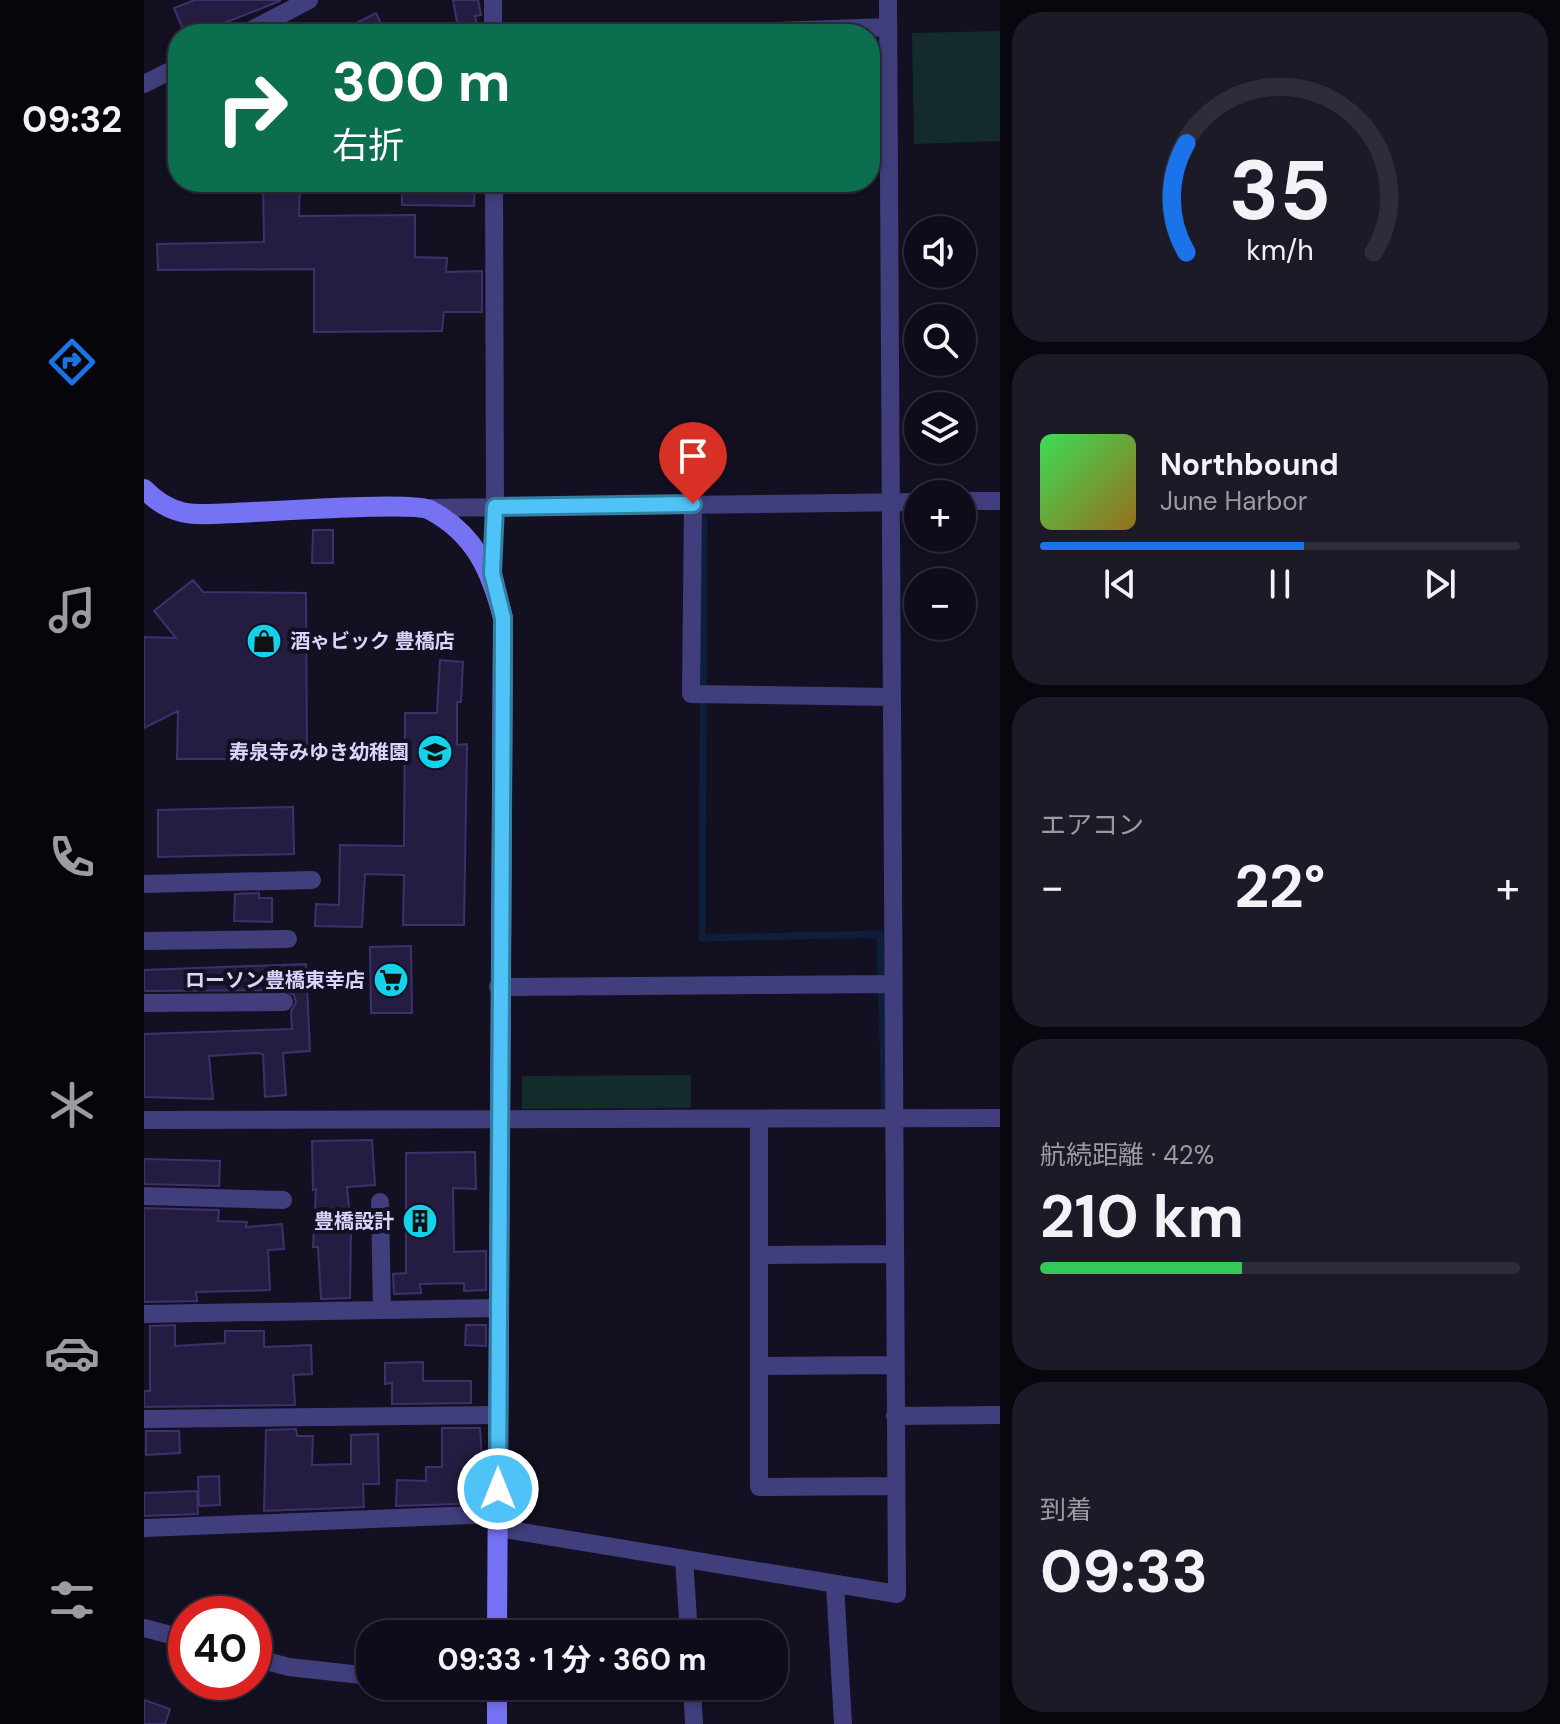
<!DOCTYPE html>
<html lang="ja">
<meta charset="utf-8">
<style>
:root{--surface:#0e0c1a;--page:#1c1a27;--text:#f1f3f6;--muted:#9b9ba2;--line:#2e2c39;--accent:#1a73e8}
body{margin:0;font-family:"DM Sans","Noto Sans JP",sans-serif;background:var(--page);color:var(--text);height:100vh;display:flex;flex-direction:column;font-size:30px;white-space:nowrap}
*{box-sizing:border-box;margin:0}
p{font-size:26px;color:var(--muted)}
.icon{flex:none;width:44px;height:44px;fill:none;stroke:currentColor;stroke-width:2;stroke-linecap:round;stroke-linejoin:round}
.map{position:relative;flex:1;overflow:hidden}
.sheet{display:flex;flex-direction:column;gap:12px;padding:12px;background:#08070e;width:560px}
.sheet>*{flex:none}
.banner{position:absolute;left:24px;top:24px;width:712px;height:168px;border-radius:32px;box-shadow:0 4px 12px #0003,0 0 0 2px var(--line);background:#0b6e4f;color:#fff;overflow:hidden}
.controls{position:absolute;left:760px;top:216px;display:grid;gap:16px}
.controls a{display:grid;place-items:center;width:72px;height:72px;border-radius:50%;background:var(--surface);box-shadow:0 4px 12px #0003,0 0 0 2px var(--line);font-size:40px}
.speed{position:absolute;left:24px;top:1596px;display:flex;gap:16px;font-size:40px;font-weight:700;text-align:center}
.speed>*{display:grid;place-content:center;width:104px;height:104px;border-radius:50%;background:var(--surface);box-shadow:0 4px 12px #0003,0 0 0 2px var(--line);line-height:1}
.speed .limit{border:12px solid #d22;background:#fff;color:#111}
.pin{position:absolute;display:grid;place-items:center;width:68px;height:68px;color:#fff;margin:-82px -34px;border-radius:50% 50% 50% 0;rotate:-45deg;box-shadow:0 0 8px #0007}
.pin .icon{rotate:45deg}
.me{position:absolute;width:88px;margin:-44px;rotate:0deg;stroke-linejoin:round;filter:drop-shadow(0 0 6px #0008)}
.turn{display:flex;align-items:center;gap:28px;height:168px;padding:0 32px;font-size:36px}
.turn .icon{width:104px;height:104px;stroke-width:2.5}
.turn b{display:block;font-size:56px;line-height:68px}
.big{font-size:60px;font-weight:700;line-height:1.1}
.sheet .card{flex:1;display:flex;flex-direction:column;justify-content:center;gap:12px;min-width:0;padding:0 28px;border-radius:32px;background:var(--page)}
.sheet .dial{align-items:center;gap:0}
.dial svg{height:208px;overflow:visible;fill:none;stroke:var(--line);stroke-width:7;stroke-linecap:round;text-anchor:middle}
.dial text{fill:var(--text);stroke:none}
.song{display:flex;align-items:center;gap:24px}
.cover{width:96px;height:96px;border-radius:12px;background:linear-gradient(135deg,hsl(130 70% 55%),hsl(40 70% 35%))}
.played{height:8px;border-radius:4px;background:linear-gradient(90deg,var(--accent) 55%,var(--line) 55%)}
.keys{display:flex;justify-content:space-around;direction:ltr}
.heat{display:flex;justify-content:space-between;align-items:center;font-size:44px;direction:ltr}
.charge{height:12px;border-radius:6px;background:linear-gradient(90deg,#34c759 42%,var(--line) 0)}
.trip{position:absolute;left:212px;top:1620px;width:432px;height:80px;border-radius:32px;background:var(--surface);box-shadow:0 4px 12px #0003,0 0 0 2px var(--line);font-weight:700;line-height:80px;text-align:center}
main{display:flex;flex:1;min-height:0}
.tab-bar{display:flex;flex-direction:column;width:144px;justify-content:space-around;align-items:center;background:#06050a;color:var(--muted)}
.tab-bar .icon{width:56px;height:56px}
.tab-bar .active{color:var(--accent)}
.tab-bar b{font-size:36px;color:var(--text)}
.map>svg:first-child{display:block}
</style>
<main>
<nav class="tab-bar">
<b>09:32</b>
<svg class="icon active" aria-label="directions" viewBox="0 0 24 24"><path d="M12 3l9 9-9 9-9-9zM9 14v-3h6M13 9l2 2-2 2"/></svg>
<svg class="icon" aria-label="music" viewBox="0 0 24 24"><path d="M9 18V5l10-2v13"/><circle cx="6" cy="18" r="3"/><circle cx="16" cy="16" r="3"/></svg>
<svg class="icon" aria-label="phone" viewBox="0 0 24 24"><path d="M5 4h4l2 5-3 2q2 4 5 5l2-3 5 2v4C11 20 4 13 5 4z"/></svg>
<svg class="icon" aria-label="climate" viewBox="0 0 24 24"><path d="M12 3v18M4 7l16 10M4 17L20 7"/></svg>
<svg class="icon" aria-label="car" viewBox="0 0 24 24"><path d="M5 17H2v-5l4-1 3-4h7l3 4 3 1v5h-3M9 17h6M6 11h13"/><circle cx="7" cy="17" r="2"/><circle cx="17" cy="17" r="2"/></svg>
<svg class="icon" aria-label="filters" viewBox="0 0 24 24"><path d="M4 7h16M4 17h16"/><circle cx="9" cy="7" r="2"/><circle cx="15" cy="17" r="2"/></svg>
</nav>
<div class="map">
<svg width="856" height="1724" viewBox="0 0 856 1724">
<rect width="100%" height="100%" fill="#131022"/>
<path fill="#132b2b" d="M856,31V141L770,144L768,33Z
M547,1075V1108L378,1109V1076Z"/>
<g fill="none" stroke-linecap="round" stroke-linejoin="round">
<path stroke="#0d1f3d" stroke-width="7" d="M560,520L558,938L736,934L741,1111H746"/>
</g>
<path fill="#251d41" stroke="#3d316c" stroke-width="2" d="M51,0H136V1L53,34H41L30,8Z
M309,0H334L337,15L331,16L335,34H315Z
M232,13L242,34H190Z
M119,182H156L155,216L271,215V257L303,258L302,272L338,271V312H300L298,331L170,332V269L14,270L13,244L120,242Z
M258,182H331L330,206L258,205Z
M169,530H189V563H168Z
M49,580L59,592L162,593L163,759H33L34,711L0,728V637L32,638L10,611Z
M296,660L319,662L317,702H313V745L323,744L320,925H259L260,875L221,874L218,927L171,926L172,904L195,905L196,845L260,846L261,713H293Z
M149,807L150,854L14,857V810Z
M115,893V898H128V922L90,921L91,894Z
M267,946L268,1013H227L226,947Z
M162,964L166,1051L139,1053L142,1095L121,1097L119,1054L113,1053L65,1056L69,1099L0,1097V1034L148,1029L147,1011L152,1003L150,995L140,990L0,991V970Z
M228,1140L231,1185L203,1187L207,1227L206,1298L177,1299L174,1247H169L172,1189L169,1190L168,1141Z
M331,1152L332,1189L309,1188L310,1252L342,1251V1290L320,1291V1283L276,1284L277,1293L250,1294L249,1274L262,1273V1153Z
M0,1159L76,1161L75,1186L0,1184Z
M0,1208L75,1210L74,1221L103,1222L102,1227L138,1224L140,1249L124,1250L126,1290L52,1292L53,1301L0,1302Z
M31,1325V1346L81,1343V1331H120V1347L167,1345L168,1374L149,1375L151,1405L0,1407V1391H6V1326Z
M322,1325H342V1346L321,1345Z
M279,1362V1381H327V1403L248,1404V1383L241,1384V1363Z
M298,1428H336L341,1503L252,1506L253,1480L282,1481V1467H298Z
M152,1429L153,1436H169L168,1465L207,1464V1435L234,1434L235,1484H219L220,1507L120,1511L122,1430Z
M2,1431H35L36,1453L2,1455Z
M75,1476L76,1505L55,1506L54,1477Z
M53,1491L54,1514L0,1516V1493Z
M0,1700L26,1709L21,1724H0Z"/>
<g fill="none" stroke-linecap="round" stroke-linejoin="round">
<path stroke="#413e7d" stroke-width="18" d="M349,0V34
M100,34L165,0
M551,34L744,27
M0,84L34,67
M818,501H856
M549,504L547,694L746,697
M283,508L774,502
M348,573L351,507L350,182
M0,884L168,880
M0,941L144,939
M354,987L747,984
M0,1003L140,1002
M615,1119V1487L752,1486
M0,1120L856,1118
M0,1196L139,1200
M236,1202L238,1310
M615,1255L749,1254
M0,1314L354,1308
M615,1366L751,1365
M751,1416L856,1415
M0,1419L354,1415
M0,1528L354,1514
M354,1528L753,1594L744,0
M540,1559L545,1634
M691,1584L699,1724
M0,1628L42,1639
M110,1658L145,1667L226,1676
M311,1686L353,1691
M548,1686L550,1724"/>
<path stroke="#7672f4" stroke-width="20" d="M0,489C28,518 51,515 90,513C119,512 270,501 286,510C331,534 347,571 359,618L353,1634
M353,1724V1686"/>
</g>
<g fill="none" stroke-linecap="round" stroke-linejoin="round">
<defs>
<path id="route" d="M354,1489L359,648V618L348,573L351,507L549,504"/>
</defs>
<use href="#route" stroke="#337fa1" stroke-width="20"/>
<use href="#route" stroke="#4fc3f7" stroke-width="14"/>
</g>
<defs>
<symbol id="shop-disc" viewBox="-11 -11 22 22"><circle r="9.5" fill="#12d3e9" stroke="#131022"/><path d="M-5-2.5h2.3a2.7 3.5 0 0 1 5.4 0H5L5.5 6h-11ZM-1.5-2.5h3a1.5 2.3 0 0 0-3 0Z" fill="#111"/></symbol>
<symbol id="school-disc" viewBox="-11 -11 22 22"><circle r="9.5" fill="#12d3e9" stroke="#131022"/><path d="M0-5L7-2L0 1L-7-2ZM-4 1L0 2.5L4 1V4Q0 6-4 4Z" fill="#111"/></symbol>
<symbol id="supermarket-disc" viewBox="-11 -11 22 22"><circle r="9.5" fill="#12d3e9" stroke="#131022"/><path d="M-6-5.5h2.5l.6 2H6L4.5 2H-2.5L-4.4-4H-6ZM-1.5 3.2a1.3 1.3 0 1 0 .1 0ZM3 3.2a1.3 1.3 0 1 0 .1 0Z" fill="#111"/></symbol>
<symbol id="building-disc" viewBox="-11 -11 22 22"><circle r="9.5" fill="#12d3e9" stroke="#131022"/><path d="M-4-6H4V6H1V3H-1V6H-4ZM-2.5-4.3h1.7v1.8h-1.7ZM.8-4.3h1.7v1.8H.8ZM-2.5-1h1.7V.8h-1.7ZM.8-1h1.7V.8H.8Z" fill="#111"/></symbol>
</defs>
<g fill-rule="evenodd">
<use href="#shop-disc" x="100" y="621" width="40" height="40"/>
<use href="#school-disc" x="271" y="732" width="40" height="40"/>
<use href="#supermarket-disc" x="227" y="960" width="40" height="40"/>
<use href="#building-disc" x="256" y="1201" width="40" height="40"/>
</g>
<g text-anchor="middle" stroke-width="8" stroke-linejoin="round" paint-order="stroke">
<g font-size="20" font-weight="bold" fill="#d8d4fc" stroke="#131022" text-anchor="end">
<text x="146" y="648" text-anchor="start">酒ゃビック 豊橋店</text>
<text x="265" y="759">寿泉寺みゆき幼稚園</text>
<text x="221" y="987">ローソン豊橋東幸店</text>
<text x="250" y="1228">豊橋設計</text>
</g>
</g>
</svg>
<div class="controls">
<a><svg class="icon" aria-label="sound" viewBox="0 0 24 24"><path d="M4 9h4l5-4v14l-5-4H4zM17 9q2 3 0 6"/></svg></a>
<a><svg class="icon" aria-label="search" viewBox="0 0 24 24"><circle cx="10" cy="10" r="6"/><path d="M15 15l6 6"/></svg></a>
<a><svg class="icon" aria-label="layers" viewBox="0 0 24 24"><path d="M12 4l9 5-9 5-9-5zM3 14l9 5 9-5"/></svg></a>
<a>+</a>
<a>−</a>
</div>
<div class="speed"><div class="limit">40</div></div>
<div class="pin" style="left:549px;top:504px;background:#d93025"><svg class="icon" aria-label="arrive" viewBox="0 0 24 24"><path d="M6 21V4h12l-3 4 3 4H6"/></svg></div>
<svg class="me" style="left:354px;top:1489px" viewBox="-20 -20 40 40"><circle r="17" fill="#4fc3f7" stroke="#fff" stroke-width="3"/><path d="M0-11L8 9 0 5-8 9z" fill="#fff"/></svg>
<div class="trip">09:33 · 1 分 · 360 m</div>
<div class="banner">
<div class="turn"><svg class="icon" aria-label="right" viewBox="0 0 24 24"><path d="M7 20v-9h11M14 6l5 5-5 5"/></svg><div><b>300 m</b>右折</div></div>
</div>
</div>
<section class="sheet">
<div class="card dial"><svg viewBox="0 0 100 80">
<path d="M14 69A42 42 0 1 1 86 69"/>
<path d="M14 69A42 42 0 0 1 14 27" stroke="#1a73e8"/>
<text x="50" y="56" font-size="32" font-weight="700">35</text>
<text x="50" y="72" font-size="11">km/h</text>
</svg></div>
<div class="card">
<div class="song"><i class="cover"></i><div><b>Northbound</b><p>June Harbor</p></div></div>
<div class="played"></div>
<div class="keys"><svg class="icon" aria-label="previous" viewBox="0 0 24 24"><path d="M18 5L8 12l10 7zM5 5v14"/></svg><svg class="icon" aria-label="pause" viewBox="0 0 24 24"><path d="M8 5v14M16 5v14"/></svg><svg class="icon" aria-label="next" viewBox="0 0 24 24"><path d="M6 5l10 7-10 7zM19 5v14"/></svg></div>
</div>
<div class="card"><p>エアコン</p>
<div class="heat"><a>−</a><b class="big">22°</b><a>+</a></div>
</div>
<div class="card"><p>航続距離 · 42%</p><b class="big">210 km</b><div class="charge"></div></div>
<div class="card"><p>到着</p><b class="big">09:33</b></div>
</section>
</main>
